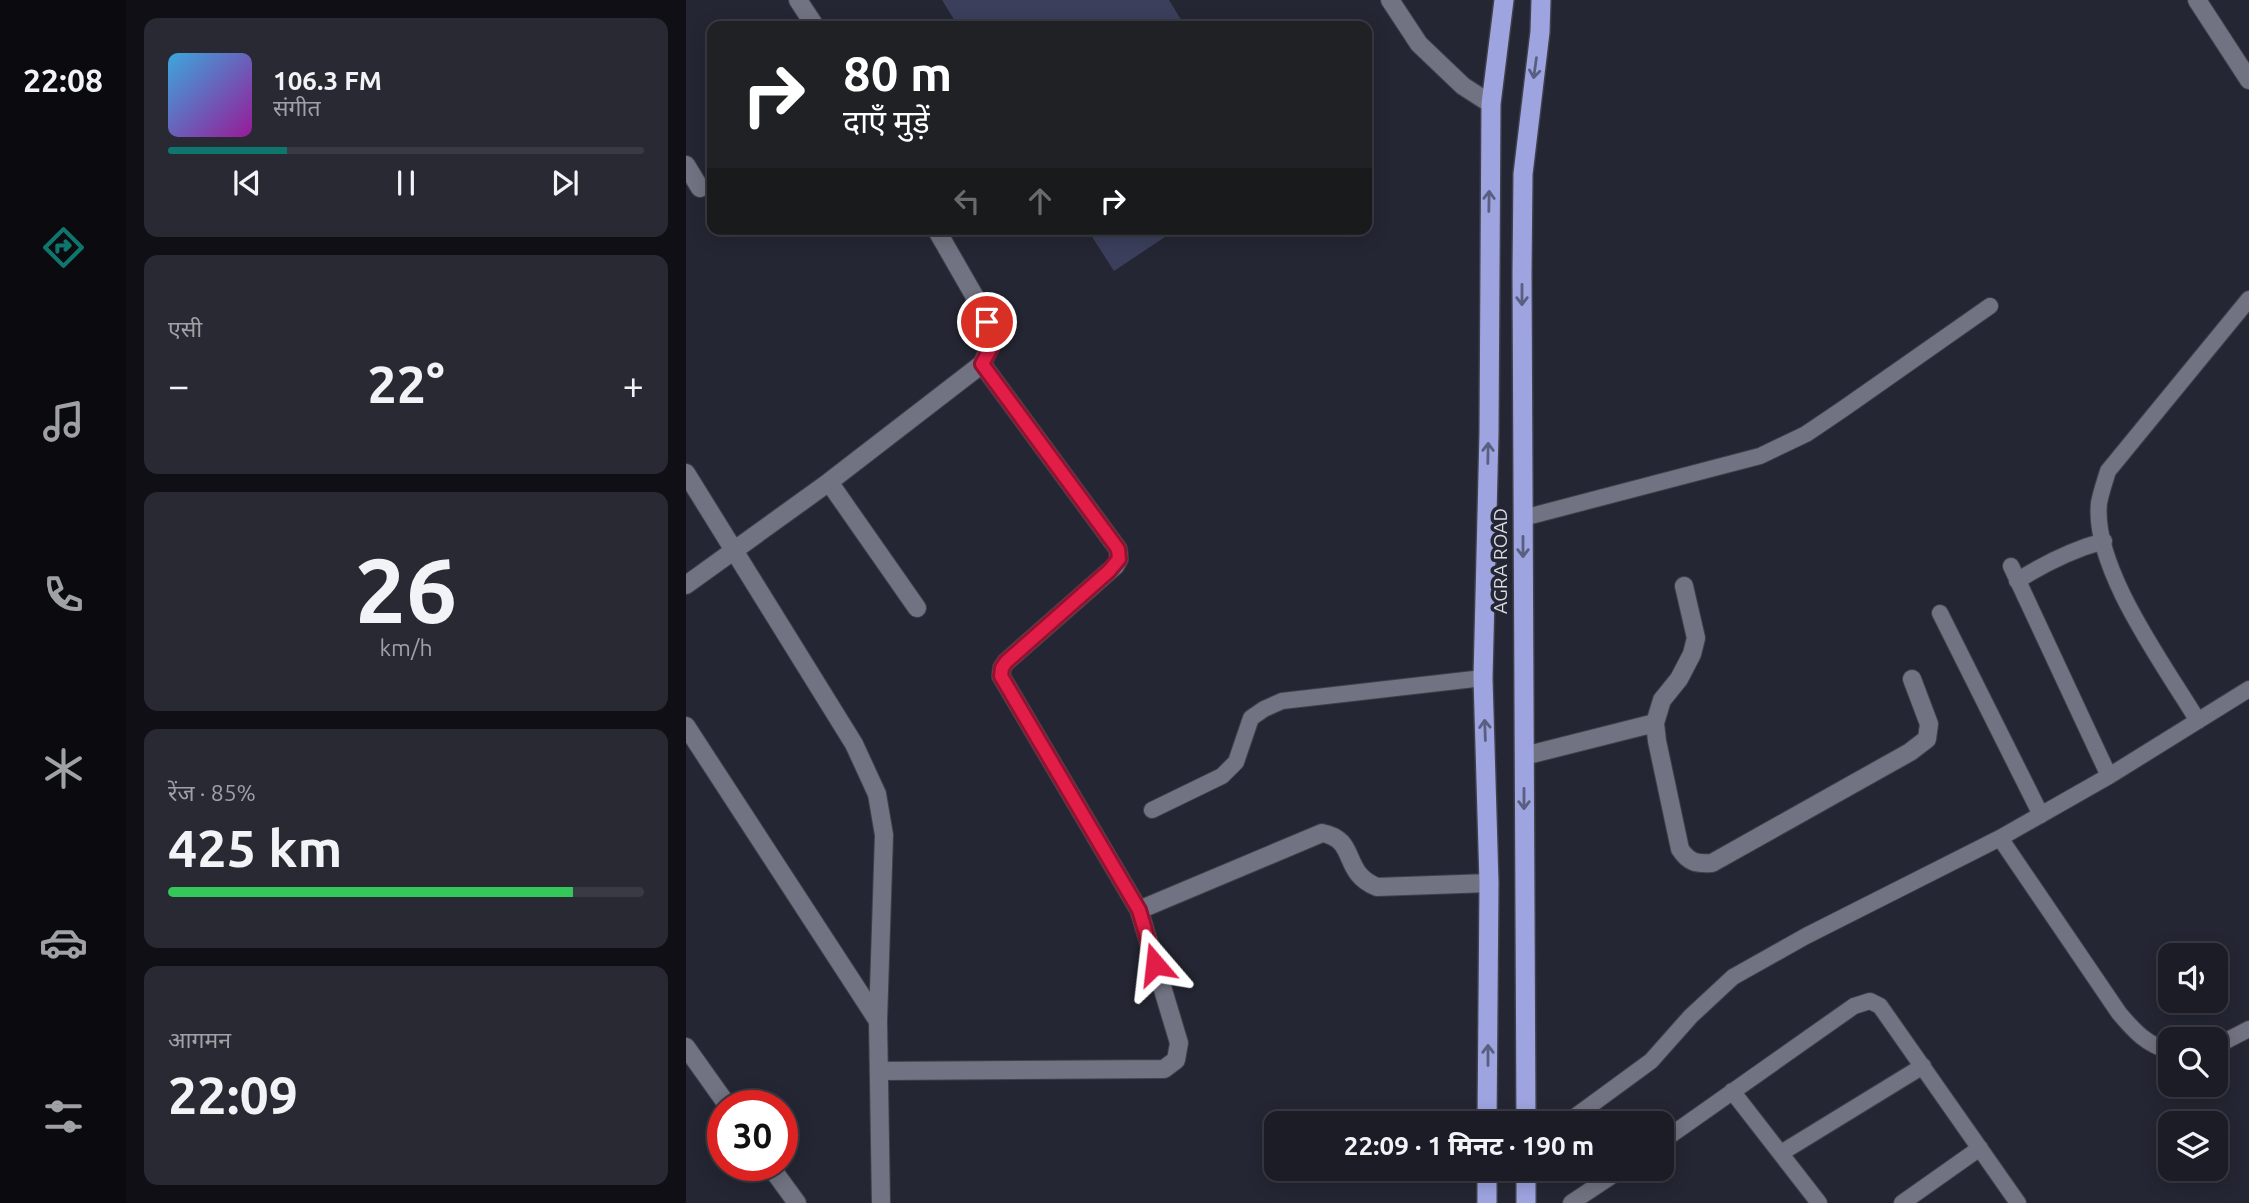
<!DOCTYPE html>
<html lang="hi">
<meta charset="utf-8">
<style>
:root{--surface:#1b1c26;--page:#282932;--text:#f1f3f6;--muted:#a0a1a7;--line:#393a43;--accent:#0f766e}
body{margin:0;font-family:Ubuntu,"Noto Sans Devanagari",sans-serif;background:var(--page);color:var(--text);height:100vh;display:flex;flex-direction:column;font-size:26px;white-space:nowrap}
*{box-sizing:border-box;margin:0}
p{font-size:23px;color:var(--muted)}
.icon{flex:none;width:38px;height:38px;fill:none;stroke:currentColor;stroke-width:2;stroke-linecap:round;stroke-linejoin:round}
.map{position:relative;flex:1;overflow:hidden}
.panel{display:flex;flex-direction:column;gap:18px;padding:18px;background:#0f0f15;width:560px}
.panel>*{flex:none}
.guide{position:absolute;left:21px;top:21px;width:665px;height:214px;border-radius:14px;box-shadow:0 4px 18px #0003,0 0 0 2px var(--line);background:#202124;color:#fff;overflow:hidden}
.tools{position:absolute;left:1472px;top:943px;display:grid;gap:14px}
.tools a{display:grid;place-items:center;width:70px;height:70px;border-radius:14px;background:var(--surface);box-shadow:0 4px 18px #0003,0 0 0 2px var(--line);font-size:35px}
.speed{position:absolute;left:21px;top:1090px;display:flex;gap:14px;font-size:35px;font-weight:700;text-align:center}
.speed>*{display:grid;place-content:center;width:91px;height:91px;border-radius:50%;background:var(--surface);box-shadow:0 4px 18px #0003,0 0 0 2px var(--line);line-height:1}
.speed .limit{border:10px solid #d22;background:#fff;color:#111}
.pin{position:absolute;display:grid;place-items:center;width:60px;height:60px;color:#fff;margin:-30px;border:4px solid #fff;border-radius:50%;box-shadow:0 2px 7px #0007}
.me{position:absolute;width:77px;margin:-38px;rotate:343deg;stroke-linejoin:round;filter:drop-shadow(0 0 5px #0008)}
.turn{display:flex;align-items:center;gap:24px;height:147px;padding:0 21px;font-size:32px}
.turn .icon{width:91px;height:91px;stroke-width:2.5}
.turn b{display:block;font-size:49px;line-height:60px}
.lanes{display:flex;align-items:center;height:66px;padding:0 21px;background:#0003;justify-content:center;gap:35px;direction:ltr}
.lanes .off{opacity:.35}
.big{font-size:52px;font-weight:700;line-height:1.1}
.panel .card{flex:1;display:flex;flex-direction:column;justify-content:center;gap:10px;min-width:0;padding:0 24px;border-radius:14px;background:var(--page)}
.panel .dial{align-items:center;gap:0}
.dial b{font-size:91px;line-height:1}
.song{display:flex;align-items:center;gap:21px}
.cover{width:84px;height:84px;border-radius:10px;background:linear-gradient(135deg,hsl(200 70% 55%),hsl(300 70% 35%))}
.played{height:7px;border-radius:4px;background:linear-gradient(90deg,var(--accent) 25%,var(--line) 25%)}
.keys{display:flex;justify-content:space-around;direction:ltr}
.heat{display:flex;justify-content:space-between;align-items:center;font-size:38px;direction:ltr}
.charge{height:10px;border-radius:5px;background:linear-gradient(90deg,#34c759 85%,var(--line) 0)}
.trip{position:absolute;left:578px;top:1111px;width:410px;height:70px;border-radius:14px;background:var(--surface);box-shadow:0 4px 18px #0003,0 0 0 2px var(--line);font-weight:700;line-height:70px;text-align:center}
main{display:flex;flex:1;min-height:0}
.dock{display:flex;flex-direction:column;width:126px;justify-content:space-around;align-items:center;background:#0b0b0f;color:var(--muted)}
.dock .icon{width:49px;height:49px}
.dock .current{color:var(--accent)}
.dock b{font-size:32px;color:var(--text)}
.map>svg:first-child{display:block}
</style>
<main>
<nav class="dock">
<b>22:08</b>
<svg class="icon current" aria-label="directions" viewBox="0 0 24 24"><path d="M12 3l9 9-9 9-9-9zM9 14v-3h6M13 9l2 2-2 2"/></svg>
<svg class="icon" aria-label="music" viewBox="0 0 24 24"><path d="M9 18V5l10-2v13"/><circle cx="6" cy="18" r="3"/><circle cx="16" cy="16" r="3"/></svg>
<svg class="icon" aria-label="phone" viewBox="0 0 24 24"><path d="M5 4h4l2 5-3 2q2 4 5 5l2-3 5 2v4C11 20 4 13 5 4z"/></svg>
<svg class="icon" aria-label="climate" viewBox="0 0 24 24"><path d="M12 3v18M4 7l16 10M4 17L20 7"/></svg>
<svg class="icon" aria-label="car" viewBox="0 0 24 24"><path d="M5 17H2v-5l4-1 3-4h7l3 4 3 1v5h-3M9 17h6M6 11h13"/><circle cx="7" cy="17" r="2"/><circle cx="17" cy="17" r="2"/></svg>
<svg class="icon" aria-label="filters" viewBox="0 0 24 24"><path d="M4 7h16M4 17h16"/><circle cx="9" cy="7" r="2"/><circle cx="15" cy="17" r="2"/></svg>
</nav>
<section class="panel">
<div class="card">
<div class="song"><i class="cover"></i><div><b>106.3 FM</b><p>संगीत</p></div></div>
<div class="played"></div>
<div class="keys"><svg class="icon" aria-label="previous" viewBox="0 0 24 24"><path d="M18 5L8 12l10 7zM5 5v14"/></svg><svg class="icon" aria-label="pause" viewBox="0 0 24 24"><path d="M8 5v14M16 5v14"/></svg><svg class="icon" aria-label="next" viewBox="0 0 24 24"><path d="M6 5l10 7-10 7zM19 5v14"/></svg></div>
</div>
<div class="card"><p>एसी</p>
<div class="heat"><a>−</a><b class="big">22°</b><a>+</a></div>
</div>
<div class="card dial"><b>26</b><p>km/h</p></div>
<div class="card"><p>रेंज · 85%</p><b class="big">425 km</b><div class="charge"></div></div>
<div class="card"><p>आगमन</p><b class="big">22:09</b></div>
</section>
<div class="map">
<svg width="1563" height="1203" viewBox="0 0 1563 1203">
<rect width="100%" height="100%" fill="#242633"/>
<path fill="#3b3f5c" d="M256,0H483L499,26H272Z
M401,229H491L428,271Z"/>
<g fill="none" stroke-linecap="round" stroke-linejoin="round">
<defs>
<path id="service" d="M837,518L1074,456L1120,434L1157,409L1304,306
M1325,566L1423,776
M1331,581C1359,563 1385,550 1418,541
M1254,613L1355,815
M1512,721C1479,666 1406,568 1413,503C1415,492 1419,481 1422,471L1563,299
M466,810L536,776L550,762L565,718L578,709L596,701L797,678
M1314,838L1433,1013C1448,1031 1461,1045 1484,1051
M1530,1046L1563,1029
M1046,1091L1133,1203
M879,1124L965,1061L1005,1016L1047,977L1120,936L1314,838L1423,776L1563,689
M975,1142L1168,1006L1184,1001L1194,1006L1332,1203
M1095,1153L1237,1066
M885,1203L936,1169
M1216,1203L1294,1148"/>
<path id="minor" d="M112,0L129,26
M704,0L733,44L777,86L805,104
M1511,0L1563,80
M0,165L14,188
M296,364L432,549L433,559L429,566L320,662L316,668L315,676L453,910L636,833C673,840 654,872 691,887L803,883
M0,473L168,744L191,794L198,835L192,1021L195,1203
M143,482L231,608
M0,585L143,482L296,364L308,339L293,304L250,229
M998,586L1010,638L1006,654L993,679L976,700L969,723L971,741L994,849C1003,863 1011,864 1026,863L1224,752L1241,739L1243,724L1226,679
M0,726L192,1021
M838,756L969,723
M0,1047L42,1106
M193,1071L478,1069L490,1060L493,1043L453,910
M84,1166L111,1203"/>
<path id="trunk" d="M801,1124L803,883L797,678L803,433L805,104L818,0
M840,1124L836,274L837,174L854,32L855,0
M801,1203V1169
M840,1203V1169"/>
</defs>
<use href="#service" stroke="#3f404a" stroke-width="18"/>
<use href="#minor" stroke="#3f404a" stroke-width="20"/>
<use href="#trunk" stroke="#3f404a" stroke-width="22"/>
<use href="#service" stroke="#717382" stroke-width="16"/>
<use href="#minor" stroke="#717382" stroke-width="18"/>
<use href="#trunk" stroke="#9da4e0" stroke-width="19"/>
</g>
<defs><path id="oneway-shaft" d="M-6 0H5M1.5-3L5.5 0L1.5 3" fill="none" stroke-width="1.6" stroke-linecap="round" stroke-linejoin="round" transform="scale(1.75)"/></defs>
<g stroke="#5a5f81">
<use href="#oneway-shaft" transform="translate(849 68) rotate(98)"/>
<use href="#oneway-shaft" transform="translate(803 201) rotate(-89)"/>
<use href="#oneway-shaft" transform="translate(836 295) rotate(90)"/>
<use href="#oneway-shaft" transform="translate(802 453) rotate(-89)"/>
<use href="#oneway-shaft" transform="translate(837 547) rotate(90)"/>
<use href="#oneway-shaft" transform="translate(799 730) rotate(-92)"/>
<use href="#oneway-shaft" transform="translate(838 799) rotate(90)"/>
<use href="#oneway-shaft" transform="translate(802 1055) rotate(-90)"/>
</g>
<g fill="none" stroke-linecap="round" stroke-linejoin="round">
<defs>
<path id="route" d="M301,322L309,340L296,364L432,549L433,559L423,571L320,662L316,668L315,676L453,910L469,964"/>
</defs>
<use href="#route" stroke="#92132f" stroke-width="18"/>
<use href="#route" stroke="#e11d48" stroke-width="12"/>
</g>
<g text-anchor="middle" stroke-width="7" stroke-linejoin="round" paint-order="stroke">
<g font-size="19" fill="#dadce4" stroke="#242633">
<text transform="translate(814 561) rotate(-90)" y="7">AGRA ROAD</text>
</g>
</g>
</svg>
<div class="tools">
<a><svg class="icon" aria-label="sound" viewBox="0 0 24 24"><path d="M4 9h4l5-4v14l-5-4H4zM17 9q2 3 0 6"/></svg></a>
<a><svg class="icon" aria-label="search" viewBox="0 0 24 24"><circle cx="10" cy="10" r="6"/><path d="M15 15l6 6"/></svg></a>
<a><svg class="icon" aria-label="layers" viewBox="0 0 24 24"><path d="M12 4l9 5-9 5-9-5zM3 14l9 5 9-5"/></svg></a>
</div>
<div class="speed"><div class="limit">30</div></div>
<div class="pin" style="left:301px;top:322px;background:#d93025"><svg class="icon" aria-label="arrive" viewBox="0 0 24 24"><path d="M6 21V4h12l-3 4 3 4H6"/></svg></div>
<svg class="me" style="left:469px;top:964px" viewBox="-20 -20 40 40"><path d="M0-17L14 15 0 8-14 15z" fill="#e11d48" stroke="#fff" stroke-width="4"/></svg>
<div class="trip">22:09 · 1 मिनट · 190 m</div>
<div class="guide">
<div class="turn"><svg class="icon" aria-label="right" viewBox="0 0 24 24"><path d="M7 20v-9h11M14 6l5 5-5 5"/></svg><div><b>80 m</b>दाएँ मुड़ें</div></div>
<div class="lanes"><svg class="icon off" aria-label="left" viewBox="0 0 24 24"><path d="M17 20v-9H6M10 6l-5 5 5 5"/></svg><svg class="icon off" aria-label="ahead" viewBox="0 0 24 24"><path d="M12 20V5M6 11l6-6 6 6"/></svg><svg class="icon" aria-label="right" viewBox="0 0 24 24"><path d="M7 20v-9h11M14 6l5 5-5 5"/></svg></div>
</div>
</div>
</main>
